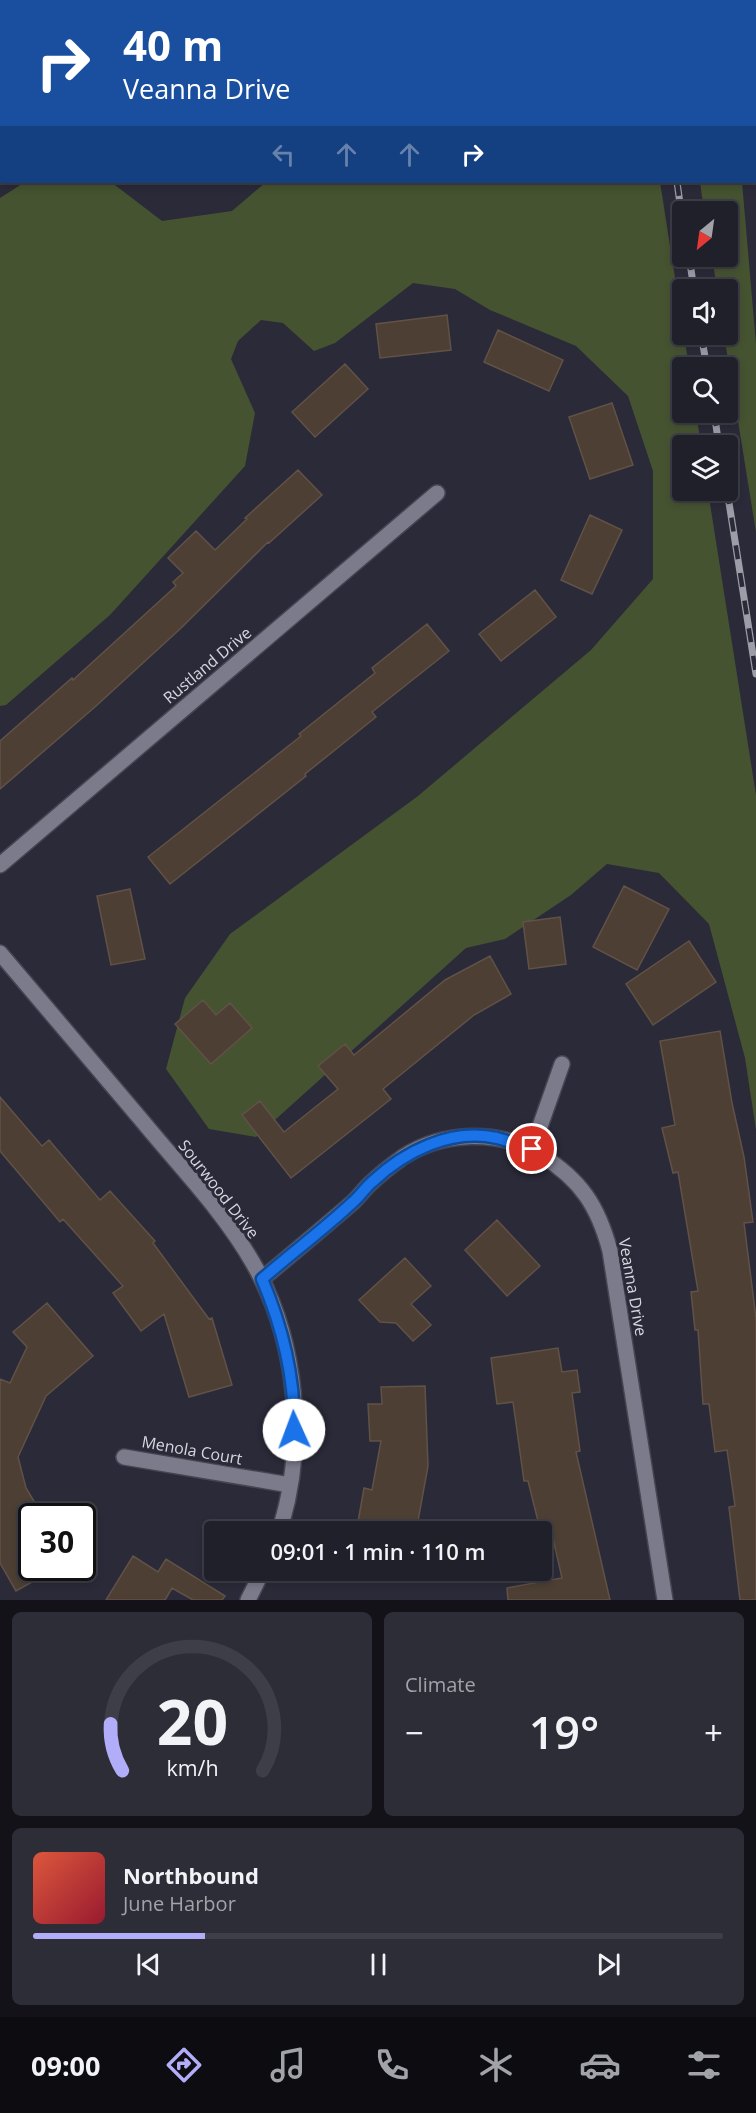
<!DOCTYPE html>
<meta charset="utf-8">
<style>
:root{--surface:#20202b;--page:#2d2d37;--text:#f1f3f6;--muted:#a2a3a9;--line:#3d3e47;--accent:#b2adf9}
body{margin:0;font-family:"Open Sans",sans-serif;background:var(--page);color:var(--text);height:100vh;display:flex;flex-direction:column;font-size:22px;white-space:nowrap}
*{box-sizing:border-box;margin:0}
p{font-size:20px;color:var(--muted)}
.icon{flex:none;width:33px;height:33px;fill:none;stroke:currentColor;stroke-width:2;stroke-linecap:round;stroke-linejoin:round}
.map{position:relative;height:1600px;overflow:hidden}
.sheet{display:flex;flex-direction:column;gap:12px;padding:12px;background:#121218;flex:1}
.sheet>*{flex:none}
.banner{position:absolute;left:0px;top:0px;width:756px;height:183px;box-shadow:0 3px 9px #0003,0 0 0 2px var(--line);background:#1a4fa0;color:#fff;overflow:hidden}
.needle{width:39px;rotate:209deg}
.tools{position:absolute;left:672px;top:201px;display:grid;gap:12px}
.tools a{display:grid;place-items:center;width:66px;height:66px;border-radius:6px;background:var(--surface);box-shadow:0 3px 9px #0003,0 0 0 2px var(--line);font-size:30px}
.speed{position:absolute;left:18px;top:1503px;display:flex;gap:12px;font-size:30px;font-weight:700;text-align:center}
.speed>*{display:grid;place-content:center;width:78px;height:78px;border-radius:50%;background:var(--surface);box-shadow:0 3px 9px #0003,0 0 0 2px var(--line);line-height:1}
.speed .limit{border:3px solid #111;border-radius:9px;background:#fff;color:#111}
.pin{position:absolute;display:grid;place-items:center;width:51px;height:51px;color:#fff;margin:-26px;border:3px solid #fff;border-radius:50%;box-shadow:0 2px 6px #0007}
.me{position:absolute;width:66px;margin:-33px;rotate:358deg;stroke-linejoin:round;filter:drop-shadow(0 0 4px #0008)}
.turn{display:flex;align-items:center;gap:21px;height:126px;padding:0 24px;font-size:27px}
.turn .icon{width:78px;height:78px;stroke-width:2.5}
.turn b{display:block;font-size:42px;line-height:51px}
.lanes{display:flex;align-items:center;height:57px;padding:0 24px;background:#0003;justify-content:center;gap:30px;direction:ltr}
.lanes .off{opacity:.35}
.big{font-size:45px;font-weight:600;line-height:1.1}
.sheet .widget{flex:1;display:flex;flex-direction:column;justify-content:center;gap:9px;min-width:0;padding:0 21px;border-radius:9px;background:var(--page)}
.sheet .dial{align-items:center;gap:0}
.dial svg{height:156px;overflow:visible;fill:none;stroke:var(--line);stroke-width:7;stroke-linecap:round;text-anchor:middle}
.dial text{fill:var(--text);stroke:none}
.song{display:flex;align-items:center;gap:18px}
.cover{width:72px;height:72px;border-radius:9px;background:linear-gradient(135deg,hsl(10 70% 55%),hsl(350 70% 35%))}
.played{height:6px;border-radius:3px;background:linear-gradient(90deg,var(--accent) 25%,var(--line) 25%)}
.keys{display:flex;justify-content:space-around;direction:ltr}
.heat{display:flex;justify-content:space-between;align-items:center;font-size:33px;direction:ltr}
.sheet .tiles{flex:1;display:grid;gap:12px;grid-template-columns:1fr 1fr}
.widget:last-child{grid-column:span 2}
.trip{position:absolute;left:204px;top:1521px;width:348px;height:60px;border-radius:6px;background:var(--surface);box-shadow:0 3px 9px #0003,0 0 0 2px var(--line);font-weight:600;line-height:60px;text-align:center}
.tab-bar{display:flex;height:96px;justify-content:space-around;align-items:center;background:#0d0d11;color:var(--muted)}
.tab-bar .icon{width:42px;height:42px}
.tab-bar .on{color:var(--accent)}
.tab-bar b{font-size:27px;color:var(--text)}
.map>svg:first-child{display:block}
</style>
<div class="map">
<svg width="756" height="1600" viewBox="0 0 756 1600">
<rect width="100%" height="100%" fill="#2b2a39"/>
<path fill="#465331" d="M25,182H111L162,221L232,211L266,182H660L689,367L682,368V412L696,413L701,445L682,446V490L708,491L756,795V1130L745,1058L709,924L659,873L607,864L571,895L505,939L466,948L256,1137L209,1129L166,1069L185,998L230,934L418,796L591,650L653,579V471L628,396L576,346L490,310L455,289L413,283L335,343L314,351L283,323L261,320L238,341L231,359L255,413L245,466L110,615L6,705L0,706V198Z
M700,182H742L756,344V532L724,335L728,334V290L717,289L712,257L728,256V212L704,211Z"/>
<path fill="#4d3f34" stroke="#615247" stroke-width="1.5" d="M447,315L451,350L380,358L376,324Z
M498,330L563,360L549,391L484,362Z
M345,364L368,389L315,437L292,412Z
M612,403L633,465L590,479L569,417Z
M298,470L322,495L269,543L268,542L180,629L96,706L0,789V741L72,678L73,680L176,586L173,582L183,573L168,558L196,531L215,550L247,519L245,518Z
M590,515L622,530L592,594L561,580Z
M535,590L556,617L501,661L479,634Z
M427,624L449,651L372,712L376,717L305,774L306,776L170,884L148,857L301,736L299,734L375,673L372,668Z
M624,886L669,909L637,970L593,947Z
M130,889L145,959L111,965L97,896Z
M560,917L566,964L529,969L523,922Z
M689,941L716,982L653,1025L626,984Z
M490,956L511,994L474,1015L383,1089L391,1099L291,1178L242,1115L260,1101L284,1132L338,1089L318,1066L345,1044L354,1055L445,980Z
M203,1000L216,1015L230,1003L252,1028L211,1064L175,1024Z
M720,1031L732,1103L744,1157L753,1222L744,1223L756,1318V1600H740L729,1507L735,1506L727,1450L715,1452L709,1404H703L698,1330H695L691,1292L698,1291L678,1172L673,1173L662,1128L675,1125L660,1041Z
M0,1097L42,1146L49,1140L100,1200L110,1191L155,1241L153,1243L209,1319L212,1318L232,1385L189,1397L164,1314L141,1331L113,1293L123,1286L63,1219L60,1222L0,1151Z
M497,1220L540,1266L507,1296L465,1250Z
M405,1258L431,1286L411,1304L431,1325L413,1341L396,1323L380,1322L359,1300Z
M47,1303L93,1356L46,1396L18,1457L26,1488L43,1516H32V1582L16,1591L0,1563V1379L10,1383L27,1347L13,1332Z
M558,1348L562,1372L577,1370L580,1392L572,1393L580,1451L576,1452L610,1600H508L507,1588L562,1578L552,1534L542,1537L528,1481H524L513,1402L497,1404L491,1358Z
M425,1386L428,1466L416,1532L358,1522L364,1488L372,1490L381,1441H370L368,1404H382L381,1387Z
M133,1556L158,1572L166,1559L225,1596L222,1600H193L172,1588L165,1600H106Z"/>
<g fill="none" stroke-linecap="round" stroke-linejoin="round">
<defs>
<path id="minor" d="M191,2L193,0
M0,163L2,162
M0,865L437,493
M0,953C48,1010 96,1066 144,1123C181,1168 224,1212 253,1263C298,1341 307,1446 279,1532
M532,1149L562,1064
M262,1279C292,1254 322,1229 352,1203C359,1197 364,1189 371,1183C380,1174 392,1165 403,1157C443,1131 500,1129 541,1155C581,1180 598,1206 610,1251L665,1600
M124,1457L290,1485
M248,1600L263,1570"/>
</defs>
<use href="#minor" stroke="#464652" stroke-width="18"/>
<use href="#minor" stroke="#7b7b8c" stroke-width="15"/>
<defs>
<path id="rail" d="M647,0V2
M677,182L682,218
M689,256L694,290
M701,334L707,368
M714,412L719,446
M727,490L756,674"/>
</defs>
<use href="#rail" stroke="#9d9da8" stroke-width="7"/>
<use href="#rail" stroke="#2b2a39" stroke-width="4.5" stroke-dasharray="14" stroke-linecap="butt"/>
</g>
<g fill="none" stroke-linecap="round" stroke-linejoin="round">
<defs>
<path id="route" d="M294,1430C295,1377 283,1328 262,1279C292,1253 324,1229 353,1202C360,1196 365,1188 372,1182C405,1151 451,1128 497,1138C509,1141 521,1146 532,1149"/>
</defs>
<use href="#route" stroke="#114b97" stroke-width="15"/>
<use href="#route" stroke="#1a73e8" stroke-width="10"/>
</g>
<g text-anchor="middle" stroke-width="6" stroke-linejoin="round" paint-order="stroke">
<g font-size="16" fill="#d7d7e1" stroke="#2b2a39">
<text transform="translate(207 665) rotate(-40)" y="6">Rustland Drive</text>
<text transform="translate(219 1189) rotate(52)" y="6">Sourwood Drive</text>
<text transform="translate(633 1287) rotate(80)" y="6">Veanna Drive</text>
<text transform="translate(192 1450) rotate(10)" y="6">Menola Court</text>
</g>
</g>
</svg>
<div class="tools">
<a><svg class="needle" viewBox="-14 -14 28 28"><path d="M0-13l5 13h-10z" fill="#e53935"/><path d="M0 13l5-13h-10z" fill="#a2a3a9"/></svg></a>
<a><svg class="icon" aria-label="sound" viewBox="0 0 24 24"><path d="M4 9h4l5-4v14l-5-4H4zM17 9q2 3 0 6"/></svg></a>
<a><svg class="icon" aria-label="search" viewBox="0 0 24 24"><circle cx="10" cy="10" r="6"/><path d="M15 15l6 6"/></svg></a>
<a><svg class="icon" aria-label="layers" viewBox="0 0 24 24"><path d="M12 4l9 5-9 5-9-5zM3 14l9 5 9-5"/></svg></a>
</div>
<div class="speed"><div class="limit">30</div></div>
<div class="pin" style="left:532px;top:1149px;background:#d93025"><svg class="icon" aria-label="arrive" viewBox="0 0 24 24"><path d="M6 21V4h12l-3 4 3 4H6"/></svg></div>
<svg class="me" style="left:294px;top:1430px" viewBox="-20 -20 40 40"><circle r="19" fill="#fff"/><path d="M0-13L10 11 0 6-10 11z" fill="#1a73e8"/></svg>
<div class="trip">09:01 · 1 min · 110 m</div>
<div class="banner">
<div class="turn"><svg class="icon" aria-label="right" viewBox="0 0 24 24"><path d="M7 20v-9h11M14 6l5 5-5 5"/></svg><div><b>40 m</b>Veanna Drive</div></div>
<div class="lanes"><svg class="icon off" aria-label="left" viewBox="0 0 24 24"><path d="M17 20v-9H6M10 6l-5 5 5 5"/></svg><svg class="icon off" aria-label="ahead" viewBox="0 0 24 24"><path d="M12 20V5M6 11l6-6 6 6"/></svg><svg class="icon off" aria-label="ahead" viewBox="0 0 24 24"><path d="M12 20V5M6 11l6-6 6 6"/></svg><svg class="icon" aria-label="right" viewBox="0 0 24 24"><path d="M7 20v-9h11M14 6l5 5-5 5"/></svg></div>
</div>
</div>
<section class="sheet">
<div class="tiles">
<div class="widget dial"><svg viewBox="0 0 100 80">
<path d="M14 69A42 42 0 1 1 86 69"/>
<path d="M14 69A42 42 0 0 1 8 45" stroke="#b2adf9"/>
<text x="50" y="56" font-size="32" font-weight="700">20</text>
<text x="50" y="72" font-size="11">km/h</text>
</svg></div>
<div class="widget"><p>Climate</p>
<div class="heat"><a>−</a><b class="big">19°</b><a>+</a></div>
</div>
<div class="widget">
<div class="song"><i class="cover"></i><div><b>Northbound</b><p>June Harbor</p></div></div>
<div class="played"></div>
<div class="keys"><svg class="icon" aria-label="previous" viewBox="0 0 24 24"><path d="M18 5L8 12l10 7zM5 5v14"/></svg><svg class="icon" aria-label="pause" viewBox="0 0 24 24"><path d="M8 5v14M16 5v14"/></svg><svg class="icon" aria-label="next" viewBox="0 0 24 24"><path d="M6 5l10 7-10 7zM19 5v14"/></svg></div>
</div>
</div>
</section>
<nav class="tab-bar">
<b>09:00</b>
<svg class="icon on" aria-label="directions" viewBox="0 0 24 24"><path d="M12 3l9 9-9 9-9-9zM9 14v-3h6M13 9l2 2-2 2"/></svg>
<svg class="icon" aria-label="music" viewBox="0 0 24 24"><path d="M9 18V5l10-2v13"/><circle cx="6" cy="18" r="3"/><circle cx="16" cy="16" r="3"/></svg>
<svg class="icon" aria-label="phone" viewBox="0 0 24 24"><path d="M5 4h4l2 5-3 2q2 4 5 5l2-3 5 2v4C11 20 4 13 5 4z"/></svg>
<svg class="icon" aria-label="climate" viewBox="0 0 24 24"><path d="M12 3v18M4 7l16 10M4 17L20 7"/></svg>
<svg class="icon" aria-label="car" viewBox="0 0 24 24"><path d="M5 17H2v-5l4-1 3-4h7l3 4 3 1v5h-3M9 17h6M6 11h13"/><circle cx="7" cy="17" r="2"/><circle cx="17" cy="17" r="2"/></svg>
<svg class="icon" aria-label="filters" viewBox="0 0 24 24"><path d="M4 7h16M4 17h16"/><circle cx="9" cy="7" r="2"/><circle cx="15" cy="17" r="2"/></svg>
</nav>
